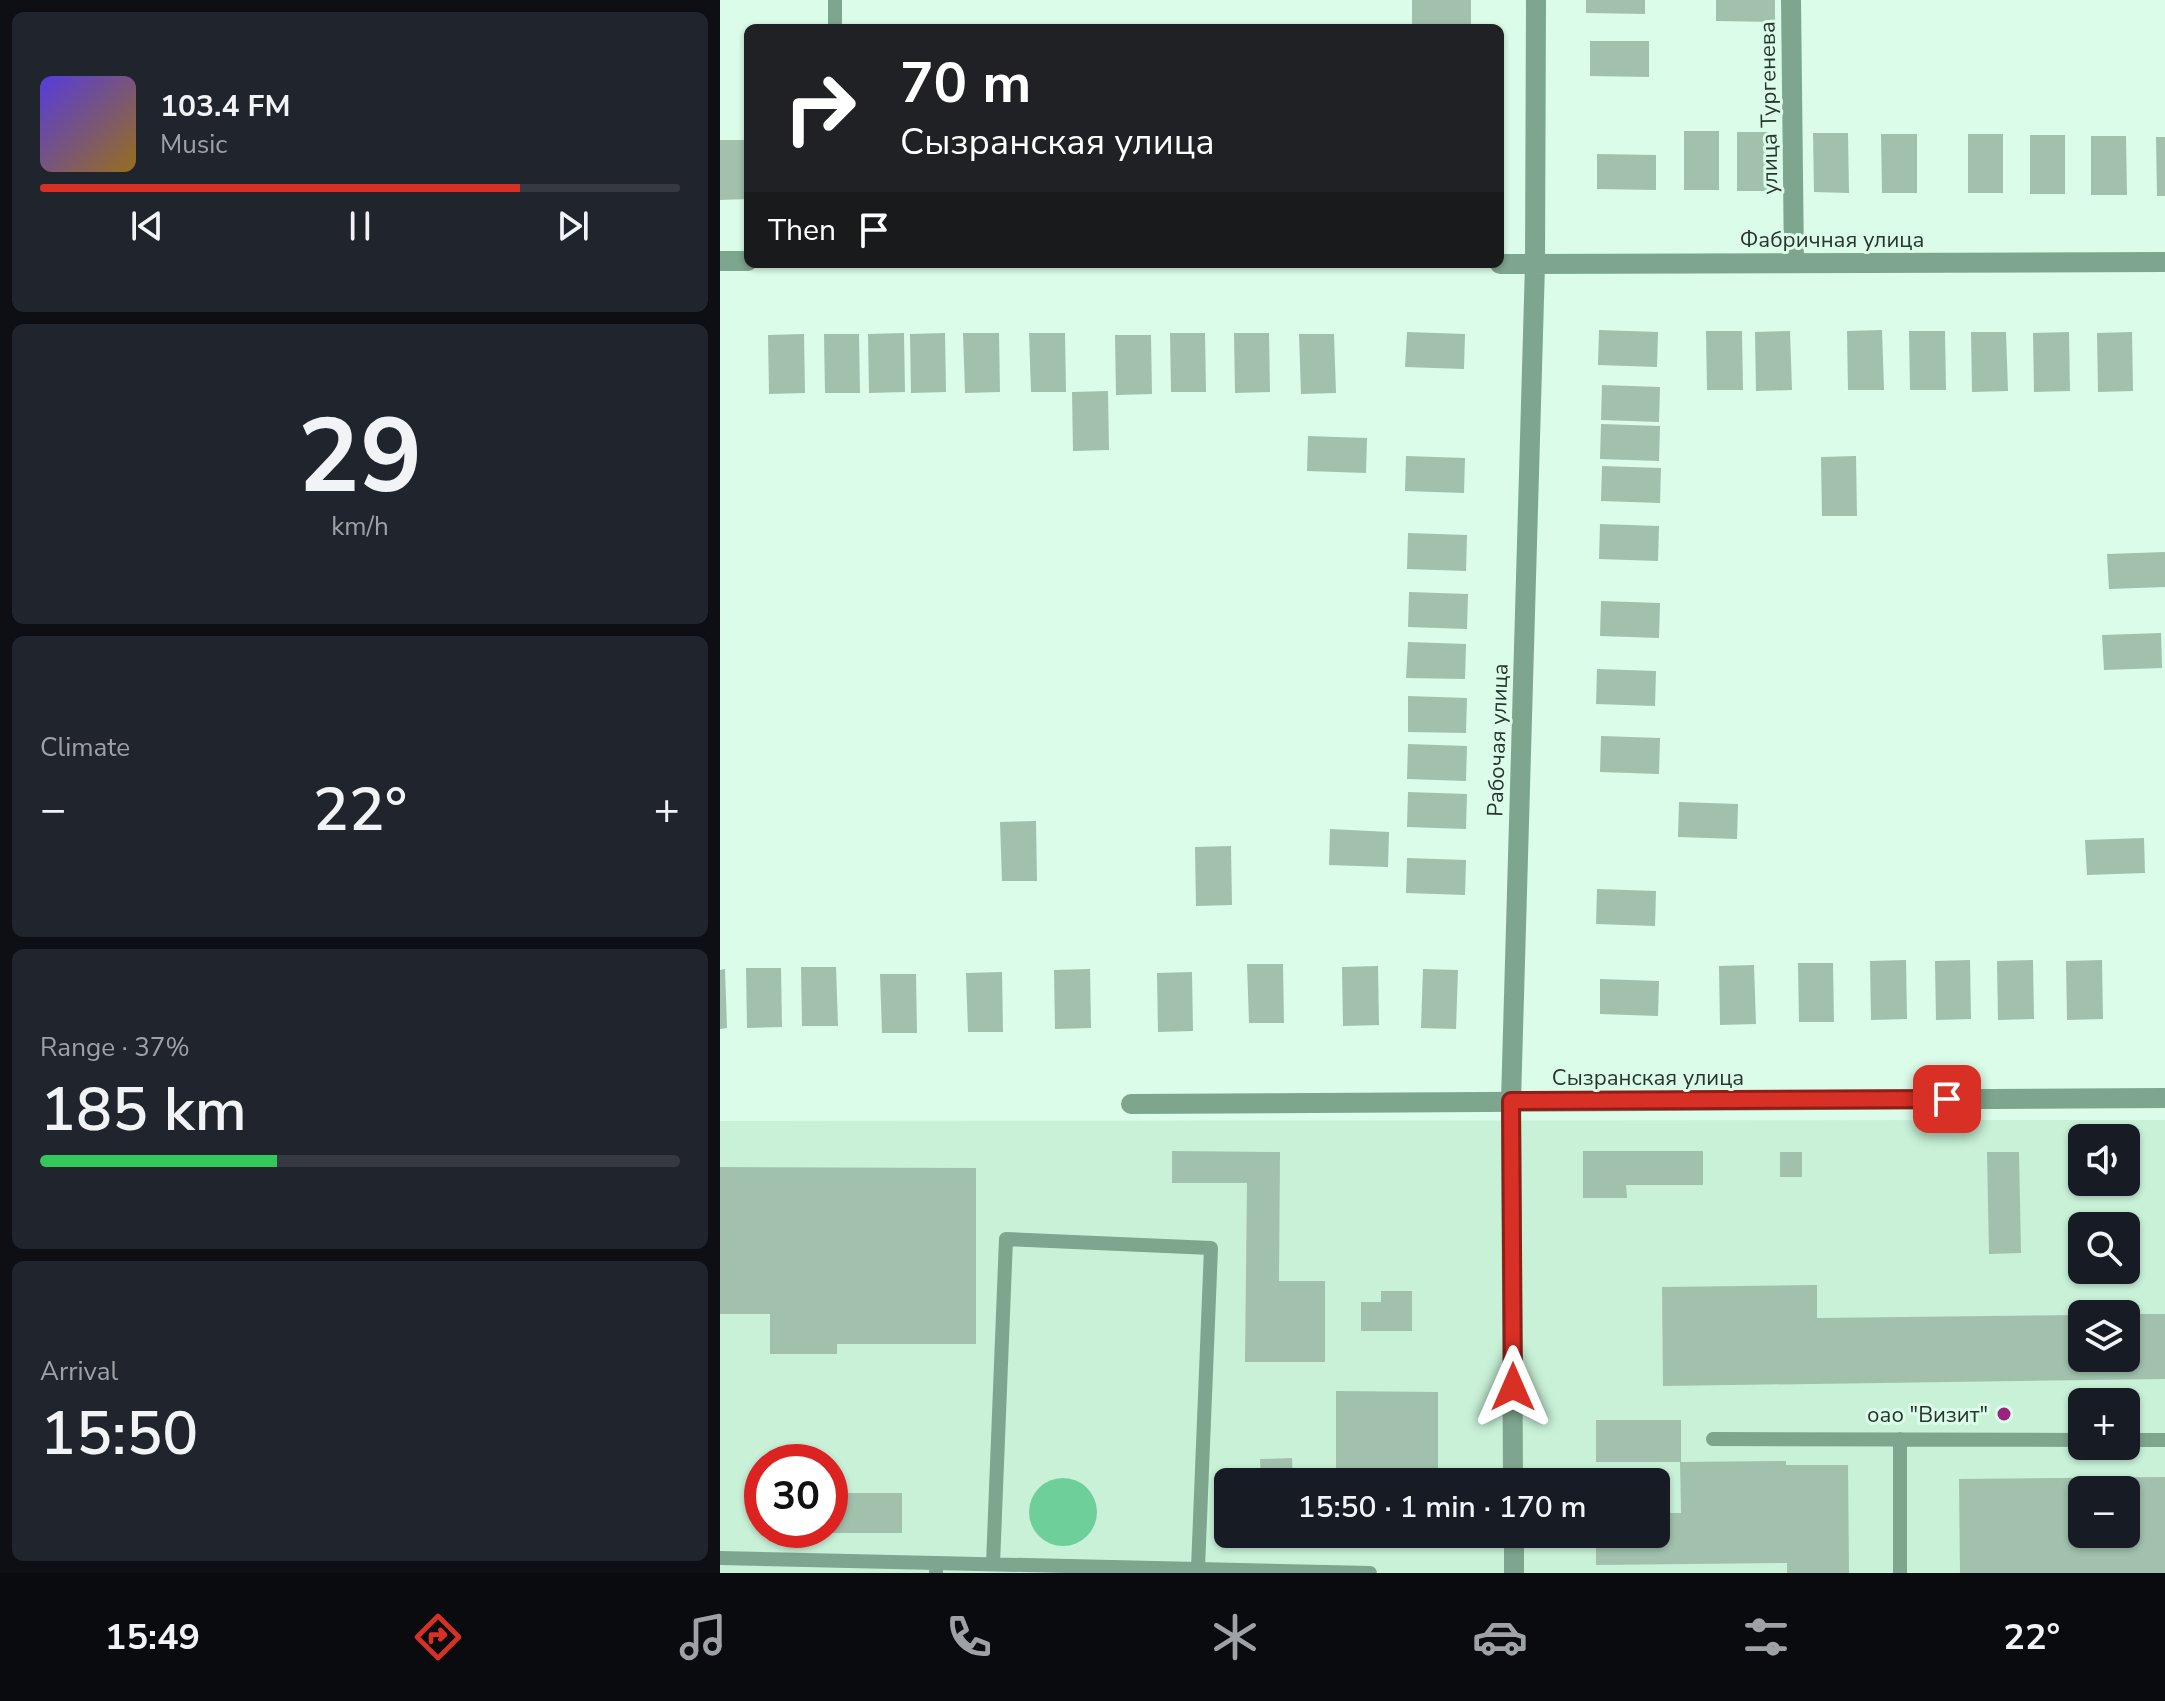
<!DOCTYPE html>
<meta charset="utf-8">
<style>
:root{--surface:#171b24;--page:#20242c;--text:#f1f3f6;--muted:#9ea1a6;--line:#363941;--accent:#d93025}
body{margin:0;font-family:"Nunito Sans",sans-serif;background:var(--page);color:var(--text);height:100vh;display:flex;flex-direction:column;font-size:30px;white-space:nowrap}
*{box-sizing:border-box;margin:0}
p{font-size:26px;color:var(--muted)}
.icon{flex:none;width:44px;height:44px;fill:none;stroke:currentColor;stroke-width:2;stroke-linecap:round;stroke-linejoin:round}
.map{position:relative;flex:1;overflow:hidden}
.panel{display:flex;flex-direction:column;gap:12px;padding:12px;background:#0d0f14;width:720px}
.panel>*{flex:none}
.top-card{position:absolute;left:24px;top:24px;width:760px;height:244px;border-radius:12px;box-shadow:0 2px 6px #0004;background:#202124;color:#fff;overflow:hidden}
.controls{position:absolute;left:1348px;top:1124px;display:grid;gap:16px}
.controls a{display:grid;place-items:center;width:72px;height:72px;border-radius:12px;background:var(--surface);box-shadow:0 2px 6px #0004;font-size:40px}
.speed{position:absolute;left:24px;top:1444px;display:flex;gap:16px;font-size:40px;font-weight:700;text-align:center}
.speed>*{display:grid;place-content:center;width:104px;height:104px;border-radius:50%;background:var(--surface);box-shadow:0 2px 6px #0004;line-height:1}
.speed .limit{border:12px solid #d22;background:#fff;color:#111}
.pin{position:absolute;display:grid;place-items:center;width:68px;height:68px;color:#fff;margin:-34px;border-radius:16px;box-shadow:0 4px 12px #0006}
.me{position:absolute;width:88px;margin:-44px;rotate:0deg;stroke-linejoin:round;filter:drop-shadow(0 0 6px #0008)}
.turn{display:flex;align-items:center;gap:28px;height:168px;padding:0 24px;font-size:36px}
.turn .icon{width:104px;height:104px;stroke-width:2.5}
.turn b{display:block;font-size:56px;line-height:68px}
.then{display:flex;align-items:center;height:76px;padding:0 24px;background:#0003;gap:16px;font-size:30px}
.big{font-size:60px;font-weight:600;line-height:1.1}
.panel .widget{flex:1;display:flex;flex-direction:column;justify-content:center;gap:12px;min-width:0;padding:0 28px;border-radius:12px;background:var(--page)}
.panel .dial{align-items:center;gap:0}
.dial b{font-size:104px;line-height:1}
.song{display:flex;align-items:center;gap:24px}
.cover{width:96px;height:96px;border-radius:12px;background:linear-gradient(135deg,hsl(250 70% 55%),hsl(40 70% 35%))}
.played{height:8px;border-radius:4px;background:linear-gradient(90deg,var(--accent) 75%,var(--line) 75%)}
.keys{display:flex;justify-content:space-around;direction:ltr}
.heat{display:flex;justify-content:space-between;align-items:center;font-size:44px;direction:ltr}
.charge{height:12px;border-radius:6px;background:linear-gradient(90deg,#34c759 37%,var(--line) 0)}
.trip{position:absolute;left:494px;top:1468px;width:456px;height:80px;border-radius:12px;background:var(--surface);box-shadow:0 2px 6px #0004;font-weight:600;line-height:80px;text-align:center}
.menu{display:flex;height:128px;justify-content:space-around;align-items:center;background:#090b0e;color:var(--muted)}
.menu .icon{width:56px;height:56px}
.menu .active{color:var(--accent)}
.menu b{font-size:36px;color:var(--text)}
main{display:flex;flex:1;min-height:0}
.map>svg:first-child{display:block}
</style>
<main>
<section class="panel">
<div class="widget">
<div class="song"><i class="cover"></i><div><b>103.4 FM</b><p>Music</p></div></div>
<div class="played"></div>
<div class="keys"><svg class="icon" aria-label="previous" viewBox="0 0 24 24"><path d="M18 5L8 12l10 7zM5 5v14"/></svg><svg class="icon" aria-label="pause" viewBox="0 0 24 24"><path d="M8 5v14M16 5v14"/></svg><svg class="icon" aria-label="next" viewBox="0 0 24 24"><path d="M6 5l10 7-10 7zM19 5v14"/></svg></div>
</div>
<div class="widget dial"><b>29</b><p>km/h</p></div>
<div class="widget"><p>Climate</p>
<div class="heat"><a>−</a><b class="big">22°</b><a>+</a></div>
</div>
<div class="widget"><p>Range · 37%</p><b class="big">185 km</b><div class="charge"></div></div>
<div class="widget"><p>Arrival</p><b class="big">15:50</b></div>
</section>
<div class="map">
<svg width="1445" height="1573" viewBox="0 0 1445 1573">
<rect width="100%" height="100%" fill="#dafce8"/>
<path fill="#c8f1d8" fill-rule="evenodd" d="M1445,1120V1573H0V1121ZM1362,1138H1406V1182H1362ZM1362,1226H1406V1270H1362ZM1362,1314H1406V1358H1362ZM1362,1402H1406V1446H1362ZM42,1462H110V1530H42ZM508,1482H936V1534H508ZM1362,1490H1406V1534H1362Z"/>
<path fill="#6fcf9b" d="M309 1512a34 34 0 1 1 68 0a34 34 0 1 1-68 0Z"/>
<path fill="#a1c1ad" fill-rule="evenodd" d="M692,0H751V28H692Z
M866,0H925V14L866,13Z
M996,0H1055V22L996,21Z
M870,41H929V77L870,76Z
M964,131H999V190H964Z
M1017,132H1052L1053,191H1017Z
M1093,133H1128L1129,193L1094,192Z
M1161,134H1197V193H1162Z
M1248,134H1283V193H1248Z
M1310,135H1345V194H1310Z
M1371,136H1406L1407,195H1371Z
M1436,137H1445V196H1437Z
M0,140H28V199L0,200Z
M877,154L936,155V190L877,189Z
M879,330L938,332L937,367L878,365Z
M1162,330L1164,390H1128L1127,331Z
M986,331H1022L1023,390H987Z
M1070,331L1072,390L1036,391L1035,332Z
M1189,331H1225L1226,390H1190Z
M687,332L745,334L744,369L685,367Z
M1251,332H1286L1288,391L1252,392Z
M1349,332L1350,391L1314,392L1313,333Z
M1412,332L1413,391L1378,392L1377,333Z
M184,333L185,392L149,393L148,334Z
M225,333L226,392L191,393L190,334Z
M243,333H279L280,392L245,393Z
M309,333H345L346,392H311Z
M450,333H485L486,392H451Z
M514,333H549L550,392L515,393Z
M84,334L85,393L49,394L48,335Z
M104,334H139L140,393H105Z
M579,334H614L616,393L581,394Z
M395,335H431L432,394L396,395Z
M882,385L940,387L939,422L881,420Z
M388,391L389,450L353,451L352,392Z
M881,424L940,426L939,461L880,459Z
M588,436L647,438L646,473L587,471Z
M686,456L745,458L744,493L685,491Z
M1136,456L1137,516H1102L1101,457Z
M882,466L941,468L940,503L881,501Z
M880,524L939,526L938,561L879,559Z
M688,533L747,535L746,571L687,569Z
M1445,552V587L1389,589L1387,554Z
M689,592L748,594L747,629L688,627Z
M881,601L940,603L939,638L880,636Z
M1441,633L1442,668L1384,670L1382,635Z
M688,642L746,644L745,679L686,678Z
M877,669L936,671L935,706L876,704Z
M688,696L747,698L746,733L688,732Z
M881,736L940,738L939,774L880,772Z
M688,744L747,746L746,781L687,779Z
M688,792L747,794L746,829L687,827Z
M959,802L1018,804L1017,839L958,837Z
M316,821L317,881H282L280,822Z
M610,829L669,832L668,867L609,865Z
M1424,838L1425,873L1367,875L1365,840Z
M511,846L512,905L476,906L475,847Z
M687,858L746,860L745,895L686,893Z
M877,889L936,891L935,926L876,924Z
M1186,960L1187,1019L1151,1020L1150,961Z
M1250,960L1251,1019L1216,1020L1215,961Z
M1313,960L1314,1019L1278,1020L1277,961Z
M1382,960L1383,1019L1347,1020L1346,961Z
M1078,963H1113L1114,1022H1079Z
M527,964H563L564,1023H529Z
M1034,965L1036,1024L1000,1025L999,966Z
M658,966L659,1025L623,1026L622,967Z
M81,967H116L118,1026H82Z
M26,968H61L62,1027L27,1028Z
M5,969L7,1028L0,1029V970Z
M370,969L371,1028L335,1029L334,970Z
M703,969L738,970L736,1029L701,1028Z
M282,972L283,1032H248L246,973Z
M472,972L473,1031L438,1032L437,973Z
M160,974H196L197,1033H162Z
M880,979L939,981L938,1016L880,1014Z
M452,1151L560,1152L559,1281H605V1362H525L527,1183H452Z
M863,1151H983V1185H906L907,1198H863Z
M1060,1152H1082V1177H1060Z
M1267,1152H1299L1301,1253L1269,1254Z
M0,1167L256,1168V1344H117V1354H50V1314H0Z
M1097,1285V1318L1362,1315V1358H1406V1314H1445V1379L943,1386L942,1287Z
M661,1291H692V1331H641V1302H661Z
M616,1391L718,1392V1482H616Z
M876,1420H961V1462H876Z
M572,1458L573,1482H541L540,1459Z
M1066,1461V1465H1128L1129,1573H1067V1563L876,1565V1534H936V1513H961L960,1462Z
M1445,1477V1573H1240L1239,1479ZM1362,1490H1406V1534H1362Z
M110,1493H182V1533H109Z
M616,1534H718V1539L616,1538Z"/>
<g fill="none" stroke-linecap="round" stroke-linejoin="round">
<path stroke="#7ea58e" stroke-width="14" d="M115,28V0
M993,1439L1362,1440
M1180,1439V1573
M1406,1440H1445
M0,1558L216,1563V1573
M216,1563L650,1573
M273,1564L286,1239L491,1248L478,1568"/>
<path stroke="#7ea58e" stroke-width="20" d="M1071,0L1074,263
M0,261H28
M780,264L1445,262
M411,1104L1445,1098
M793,1482L791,1101L815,264L816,0
M794,1534V1573"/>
</g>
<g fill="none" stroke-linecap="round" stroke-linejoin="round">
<defs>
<path id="route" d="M793,1387L791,1101L1227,1099"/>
</defs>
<use href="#route" stroke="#8d1f18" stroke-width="20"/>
<use href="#route" stroke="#d93025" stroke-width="14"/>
</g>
<circle fill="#99237f" stroke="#dafce8" stroke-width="3" cx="1284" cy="1414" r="8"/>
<g text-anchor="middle" stroke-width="6" stroke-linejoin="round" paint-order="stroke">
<g font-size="22" fill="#29362e" stroke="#dafce8">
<text transform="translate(1048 108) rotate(-91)" y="8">улица Тургенева</text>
<text x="1112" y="247">Фабричная улица</text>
<text transform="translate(777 740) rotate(-88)" y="8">Рабочая улица</text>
<text x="928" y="1085">Сызранская улица</text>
</g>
<g font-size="22" fill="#29362e" stroke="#dafce8" text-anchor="end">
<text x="1268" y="1422">оао "Визит"</text>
</g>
</g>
</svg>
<div class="controls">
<a><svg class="icon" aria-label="sound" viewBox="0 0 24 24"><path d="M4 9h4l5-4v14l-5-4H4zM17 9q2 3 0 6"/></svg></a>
<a><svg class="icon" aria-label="search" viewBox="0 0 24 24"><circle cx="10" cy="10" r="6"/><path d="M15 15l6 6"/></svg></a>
<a><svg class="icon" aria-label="layers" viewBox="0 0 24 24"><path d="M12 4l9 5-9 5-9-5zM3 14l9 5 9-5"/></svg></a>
<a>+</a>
<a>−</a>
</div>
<div class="speed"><div class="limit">30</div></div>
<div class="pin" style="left:1227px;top:1099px;background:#d93025"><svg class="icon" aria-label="arrive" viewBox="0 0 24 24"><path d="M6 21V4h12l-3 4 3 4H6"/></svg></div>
<svg class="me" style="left:793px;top:1387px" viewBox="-20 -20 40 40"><path d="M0-17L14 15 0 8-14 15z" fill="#d93025" stroke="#fff" stroke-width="4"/></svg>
<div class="trip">15:50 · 1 min · 170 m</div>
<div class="top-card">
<div class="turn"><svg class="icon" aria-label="right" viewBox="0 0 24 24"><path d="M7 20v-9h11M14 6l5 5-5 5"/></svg><div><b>70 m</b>Сызранская улица</div></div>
<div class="then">Then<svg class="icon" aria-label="arrive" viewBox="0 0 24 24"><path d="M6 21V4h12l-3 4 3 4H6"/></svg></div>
</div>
</div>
</main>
<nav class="menu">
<b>15:49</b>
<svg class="icon active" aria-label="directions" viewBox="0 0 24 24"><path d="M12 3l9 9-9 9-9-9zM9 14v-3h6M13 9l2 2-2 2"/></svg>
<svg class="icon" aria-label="music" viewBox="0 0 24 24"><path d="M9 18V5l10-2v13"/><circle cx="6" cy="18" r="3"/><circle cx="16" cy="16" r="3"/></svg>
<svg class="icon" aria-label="phone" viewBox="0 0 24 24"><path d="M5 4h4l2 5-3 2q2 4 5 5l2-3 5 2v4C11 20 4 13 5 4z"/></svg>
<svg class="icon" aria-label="climate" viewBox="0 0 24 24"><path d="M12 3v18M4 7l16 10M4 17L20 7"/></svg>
<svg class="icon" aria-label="car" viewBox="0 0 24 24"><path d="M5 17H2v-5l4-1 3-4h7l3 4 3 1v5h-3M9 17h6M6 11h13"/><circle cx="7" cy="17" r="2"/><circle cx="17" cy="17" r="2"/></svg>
<svg class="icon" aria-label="filters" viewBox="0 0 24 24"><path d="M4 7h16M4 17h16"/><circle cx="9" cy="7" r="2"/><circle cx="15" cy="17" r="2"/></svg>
<b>22°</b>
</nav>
